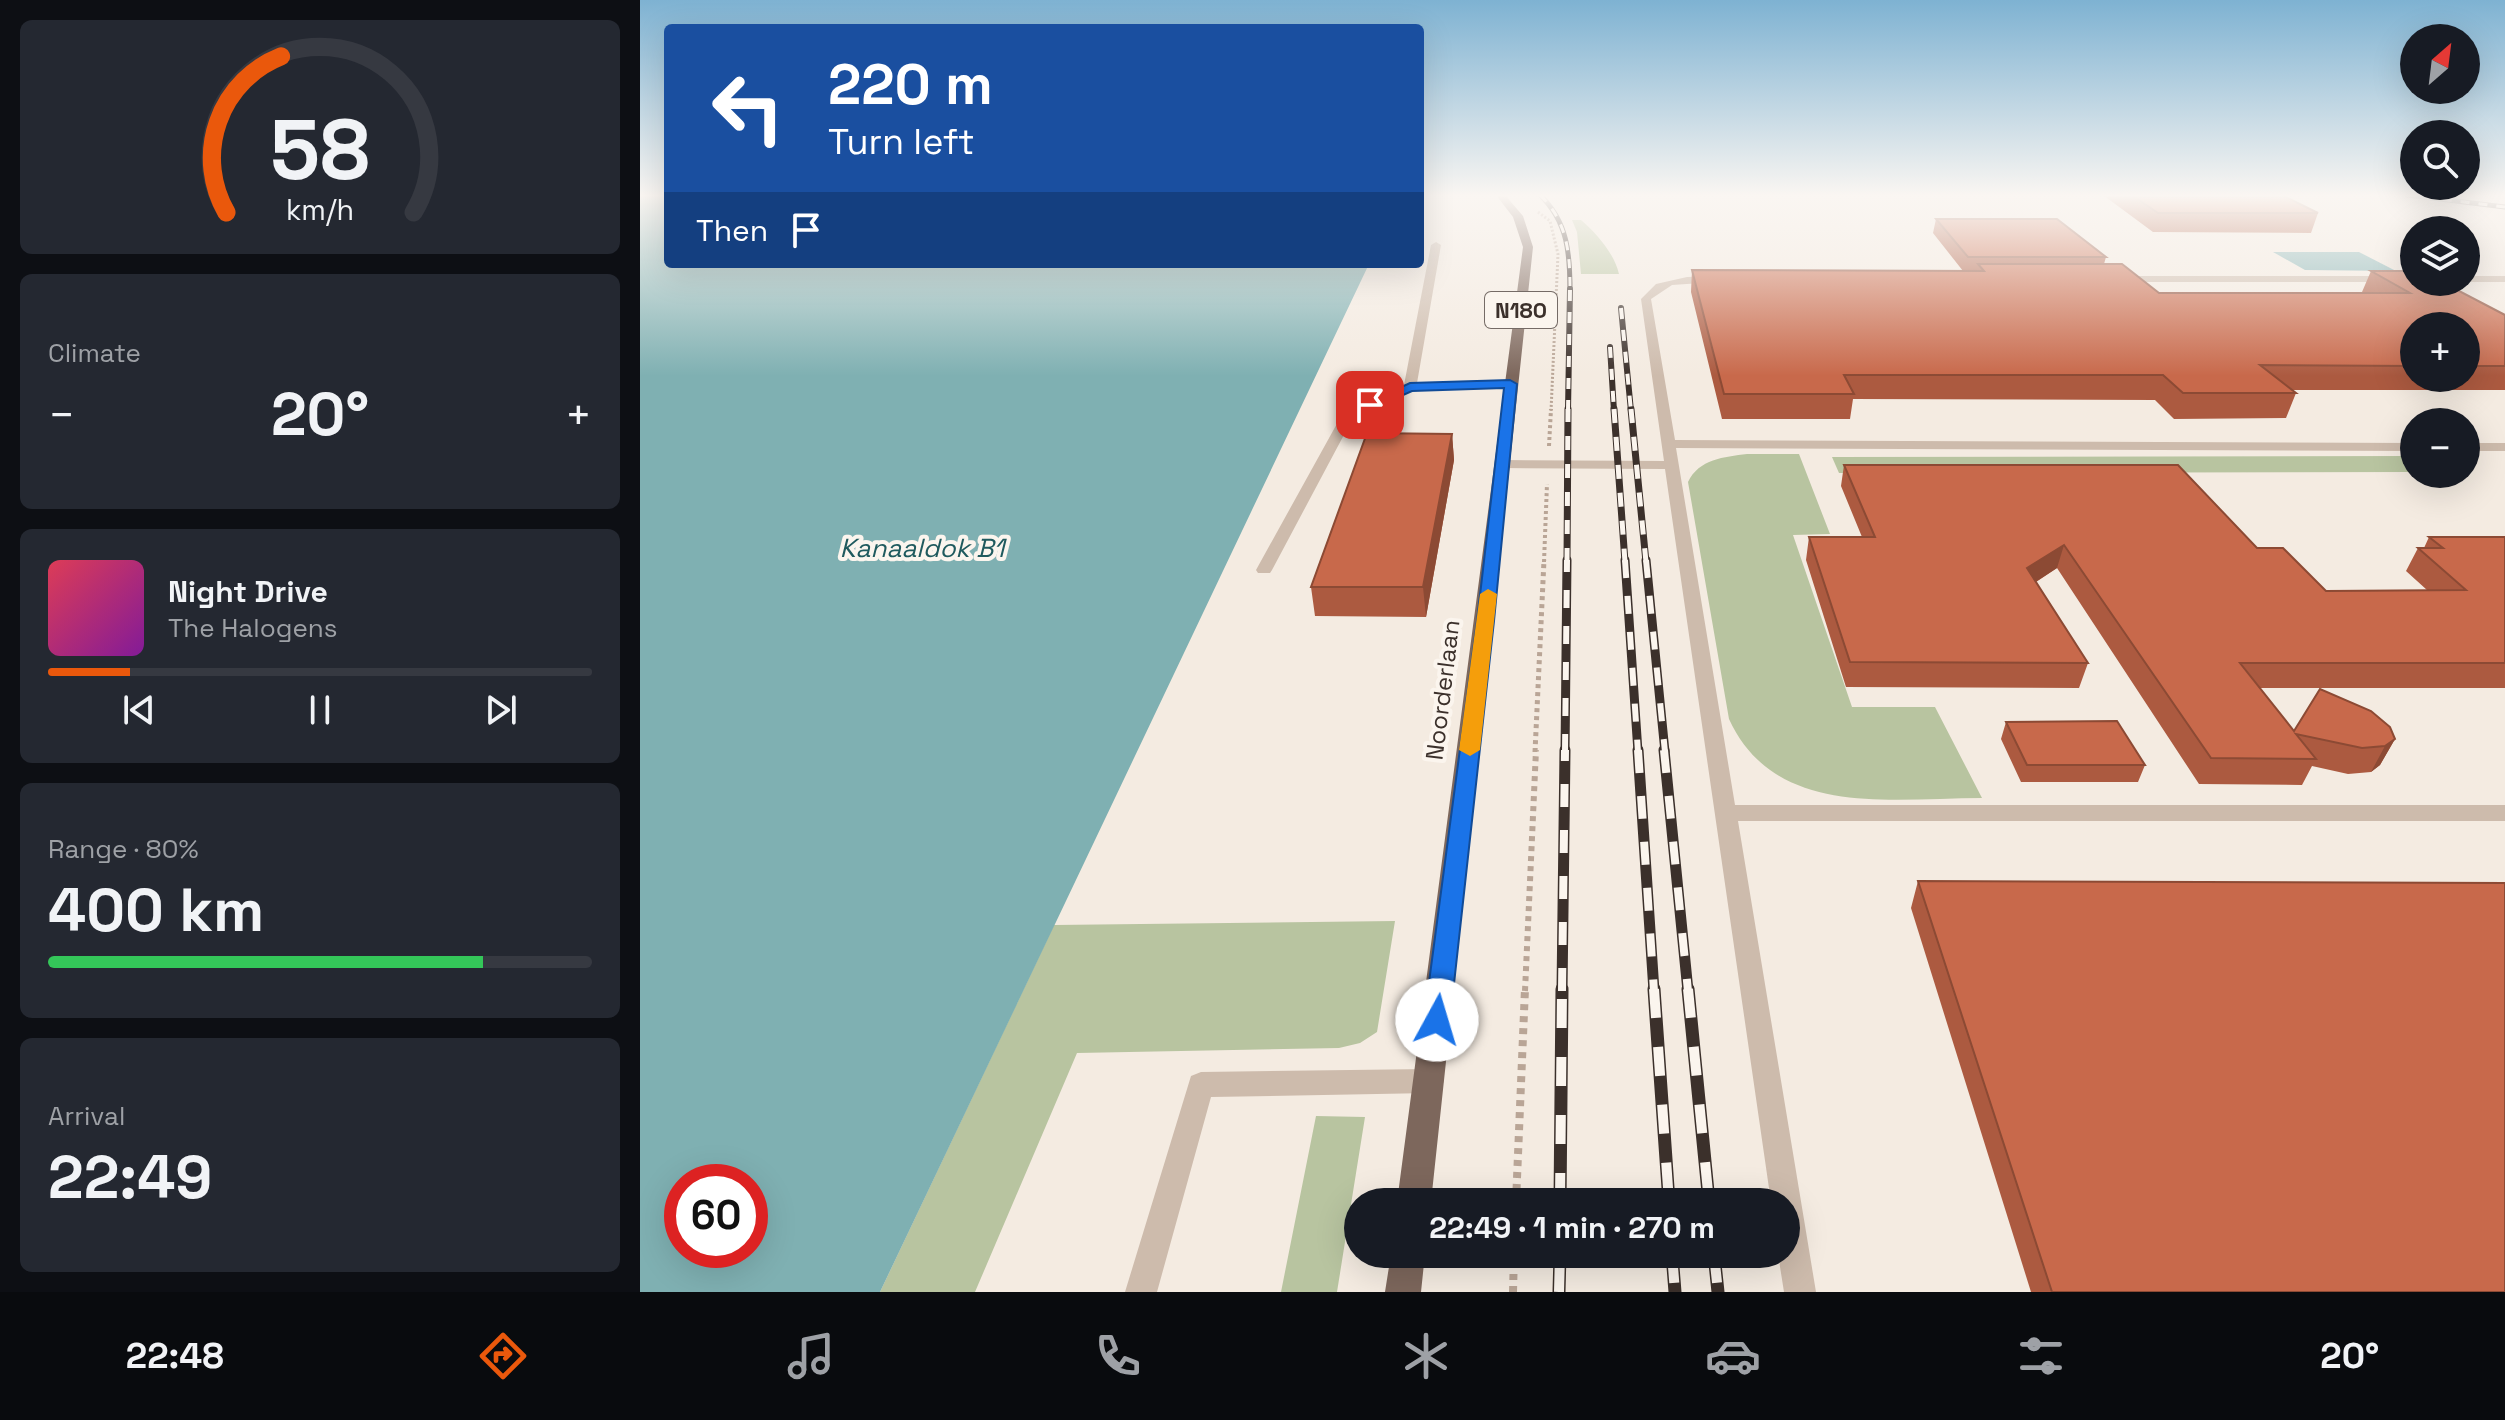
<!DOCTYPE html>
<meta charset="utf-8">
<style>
:root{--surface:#171b24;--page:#242831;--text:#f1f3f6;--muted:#9ea1a6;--line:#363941;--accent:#ea580c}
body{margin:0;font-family:"Space Grotesk",sans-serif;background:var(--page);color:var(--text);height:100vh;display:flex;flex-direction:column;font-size:30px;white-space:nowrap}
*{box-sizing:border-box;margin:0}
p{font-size:26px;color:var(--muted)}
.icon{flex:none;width:44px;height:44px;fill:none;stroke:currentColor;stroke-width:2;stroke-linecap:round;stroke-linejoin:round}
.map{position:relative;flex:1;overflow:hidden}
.side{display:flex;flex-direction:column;gap:20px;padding:20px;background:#0d0f14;width:640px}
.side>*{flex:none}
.hud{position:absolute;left:24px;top:24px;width:760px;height:244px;border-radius:8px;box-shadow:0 8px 32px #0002;background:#1a4fa0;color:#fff;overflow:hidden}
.needle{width:52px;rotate:28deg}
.controls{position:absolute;left:1760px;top:24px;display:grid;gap:16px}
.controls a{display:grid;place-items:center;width:80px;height:80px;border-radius:50%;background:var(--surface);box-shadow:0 8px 32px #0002;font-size:40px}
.speed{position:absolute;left:24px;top:1164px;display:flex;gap:16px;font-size:40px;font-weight:700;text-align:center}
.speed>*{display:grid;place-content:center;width:104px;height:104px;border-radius:50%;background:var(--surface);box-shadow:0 8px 32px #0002;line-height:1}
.speed .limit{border:12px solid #d22;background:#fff;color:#111}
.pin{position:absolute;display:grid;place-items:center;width:68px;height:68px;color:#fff;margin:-34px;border-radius:16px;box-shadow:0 4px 12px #0006}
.me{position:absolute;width:88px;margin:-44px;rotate:6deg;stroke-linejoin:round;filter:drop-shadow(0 0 6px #0008)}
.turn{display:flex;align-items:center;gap:28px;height:168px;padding:0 32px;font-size:36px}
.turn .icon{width:104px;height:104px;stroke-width:2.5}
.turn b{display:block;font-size:56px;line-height:68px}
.then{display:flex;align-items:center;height:76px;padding:0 32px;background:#0003;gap:16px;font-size:30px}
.big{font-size:60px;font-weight:700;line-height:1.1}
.side .card{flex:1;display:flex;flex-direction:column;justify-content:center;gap:12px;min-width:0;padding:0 28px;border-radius:12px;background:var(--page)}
.side .dial{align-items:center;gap:0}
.dial svg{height:208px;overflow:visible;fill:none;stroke:var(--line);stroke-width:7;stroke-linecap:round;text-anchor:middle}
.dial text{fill:var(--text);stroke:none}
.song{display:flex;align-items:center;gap:24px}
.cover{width:96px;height:96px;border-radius:12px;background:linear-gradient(135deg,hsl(350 70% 55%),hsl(290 70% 35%))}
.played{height:8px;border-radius:4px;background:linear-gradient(90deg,var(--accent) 15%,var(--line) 15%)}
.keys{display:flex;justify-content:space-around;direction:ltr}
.heat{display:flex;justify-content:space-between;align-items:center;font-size:44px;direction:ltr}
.charge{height:12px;border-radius:6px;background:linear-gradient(90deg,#34c759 80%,var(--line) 0)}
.trip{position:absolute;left:704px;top:1188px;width:456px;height:80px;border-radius:40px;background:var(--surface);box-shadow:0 8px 32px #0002;font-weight:700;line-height:80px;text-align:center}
.menu{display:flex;height:128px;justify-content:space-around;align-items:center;background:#090b0e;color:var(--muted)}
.menu .icon{width:56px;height:56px}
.menu .on{color:var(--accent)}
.menu b{font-size:36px;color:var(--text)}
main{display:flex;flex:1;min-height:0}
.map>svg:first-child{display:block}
</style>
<main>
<section class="side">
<div class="card dial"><svg viewBox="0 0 100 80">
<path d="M14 69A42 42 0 1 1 86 69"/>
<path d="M14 69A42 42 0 0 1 35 9" stroke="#ea580c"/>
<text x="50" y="56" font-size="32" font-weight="700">58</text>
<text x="50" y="72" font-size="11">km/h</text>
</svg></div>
<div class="card"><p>Climate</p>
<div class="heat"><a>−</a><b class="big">20°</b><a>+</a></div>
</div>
<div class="card">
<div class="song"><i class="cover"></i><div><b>Night Drive</b><p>The Halogens</p></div></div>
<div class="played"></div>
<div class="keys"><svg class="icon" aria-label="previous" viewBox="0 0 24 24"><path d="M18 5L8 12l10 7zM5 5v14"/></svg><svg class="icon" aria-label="pause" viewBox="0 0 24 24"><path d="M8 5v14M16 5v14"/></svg><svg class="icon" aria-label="next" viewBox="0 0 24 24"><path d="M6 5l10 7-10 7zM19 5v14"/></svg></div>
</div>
<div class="card"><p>Range · 80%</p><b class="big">400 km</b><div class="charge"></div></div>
<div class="card"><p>Arrival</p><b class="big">22:49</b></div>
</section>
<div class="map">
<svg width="1865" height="1292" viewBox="0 0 1865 1292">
<rect width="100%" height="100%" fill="#f4ebe1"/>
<path fill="#b8c4a0" d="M932,220H941C957,234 974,253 979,274H941L937,232Z
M1107,454H1159L1190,534L1153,535L1212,707H1295L1342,798C1251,798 1135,819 1089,719L1048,482C1059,459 1084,457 1107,454Z
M1774,456V472L1199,473L1192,457Z
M755,921L737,1032L720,1043L699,1048L437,1053L335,1292H240L414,925Z
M676,1116L725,1117L697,1292H641Z"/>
<path fill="#7fb0b2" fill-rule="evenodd" d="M0,195H28V264H729L240,1292H0ZM42,1182H110V1250H42Z
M1633,252H1719L1756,271L1665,270Z"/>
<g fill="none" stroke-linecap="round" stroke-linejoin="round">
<path stroke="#b9a596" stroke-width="3" stroke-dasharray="2 2" stroke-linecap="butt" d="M898,212L910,221L918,254L911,411"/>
<path stroke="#b9a596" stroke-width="4" stroke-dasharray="3 3" stroke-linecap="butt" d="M909,446L911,409
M904,562L907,484"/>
<path stroke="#b9a596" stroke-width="5" stroke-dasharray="4 4" stroke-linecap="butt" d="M895,752L904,560"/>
<path stroke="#b9a596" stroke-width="6" stroke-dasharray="5 5" stroke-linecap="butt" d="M885,991L896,750"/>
<path stroke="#b9a596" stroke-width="8" stroke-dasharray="6 6" stroke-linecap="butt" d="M876,1202L885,989
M873,1292L874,1254"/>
<path fill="#cdbbac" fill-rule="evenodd" d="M796,242L801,245L777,383L870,380L876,384L870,388L772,391L714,416L632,570L630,573H618L616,570L704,411L764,385L791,245Z
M1774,276V282H1478L1473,279L1478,276Z
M1826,276H1865V282H1826Z
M1047,277L1076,276L1081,279L1076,282L1032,285L1011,299L1035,440L1774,443V451L1036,448L1095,805H1865V821H1098L1176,1292H1144L1138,1254H1146V1202H1131L1025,469L862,468L855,464L862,460L1024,461L1001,299L1016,284Z
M1826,443H1865V451H1826Z
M790,1069L800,1072L804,1081L800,1090L790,1093L571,1097L517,1292H485L551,1076L561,1072Z"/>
<path fill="#7d675c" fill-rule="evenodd" d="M856,195H865L883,216L893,247L791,1202H757L883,247L873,217Z
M751,1254H785L781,1292H745Z"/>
<defs>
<path id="rail-far5" d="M900,195C928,222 930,254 930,291
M1767,195L1865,207"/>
<path id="rail-far4" d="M981,308L991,411
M970,347L974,411
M928,411L930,289"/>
<path id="rail-far3" d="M974,409L985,562
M991,409L1006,562
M927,562L928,409"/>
<path id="rail-far2" d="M985,560L998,752
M1006,560L1025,752
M925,752L927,560"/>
<path id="rail-far1" d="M998,750L1014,991
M1024,750L1048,991
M922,991L925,750"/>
<path id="rail" d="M1014,989L1029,1202
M1048,989L1069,1202
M920,1202L922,989
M1032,1254L1035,1292
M1074,1254L1078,1292
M919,1292L920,1254"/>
</defs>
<use href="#rail-far5" stroke="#3b302b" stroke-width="5"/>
<use href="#rail-far4" stroke="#3b302b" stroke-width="6"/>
<use href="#rail-far3" stroke="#3b302b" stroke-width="7"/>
<use href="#rail-far2" stroke="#3b302b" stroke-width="9"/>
<use href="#rail-far1" stroke="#3b302b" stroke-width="11"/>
<use href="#rail" stroke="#3b302b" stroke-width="13"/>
<use href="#rail-far5" stroke="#fbf5ee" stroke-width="3" stroke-dasharray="9" stroke-linecap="butt"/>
<use href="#rail-far4" stroke="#fbf5ee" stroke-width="4" stroke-dasharray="11" stroke-linecap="butt"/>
<use href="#rail-far3" stroke="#fbf5ee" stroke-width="5" stroke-dasharray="14" stroke-linecap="butt"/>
<use href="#rail-far2" stroke="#fbf5ee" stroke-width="6" stroke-dasharray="18" stroke-linecap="butt"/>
<use href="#rail-far1" stroke="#fbf5ee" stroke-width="8" stroke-dasharray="23" stroke-linecap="butt"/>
<use href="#rail" stroke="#fbf5ee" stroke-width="10" stroke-dasharray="29" stroke-linecap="butt"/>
</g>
<path fill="#ac5a40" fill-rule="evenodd" d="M1463,195H1642L1678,213L1671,233L1513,232Z
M1296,219L1466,257L1464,264L1519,293H1723L1722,292L1731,271L1865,315V390H1652L1656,393L1646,418L1534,419L1515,400L1213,399L1210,419H1082L1051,292L1052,270L1323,271L1293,233ZM1774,326H1826V378H1774Z
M812,434L814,460L786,617L675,616L671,587Z
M1204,465L1617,548L1686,591L1787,590L1766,571L1778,548H1784L1789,537H1865V688H1620L1654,731L1755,739L1740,765L1731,772L1708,774L1672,766L1662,785L1559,784L1417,568L1396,582L1448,663L1439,688L1206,687L1166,560L1169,537H1222L1201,486Z
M1366,722L1505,765L1498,782H1381L1361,739Z
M1278,881L1865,1292H1391L1271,908Z"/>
<path fill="#8c4a34" d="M812,434L814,460L786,617L783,587Z
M1424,545L1417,568L1380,592L1387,568Z
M1755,739L1740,765L1731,772L1745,746Z"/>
<path fill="#c8694b" stroke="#8c4a34" stroke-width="2" d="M1492,195H1642L1678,213H1518Z
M1296,219H1417L1466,257H1328Z
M1338,264H1482L1519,293H1770L1731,271H1774V282H1802L1865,315V366H1826V326H1774V366L1620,365L1656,393H1543L1523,375H1204L1214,394H1084L1052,270L1344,271Z
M727,433L812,434L783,587H671Z
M1204,465H1538L1617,548H1643L1686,591L1826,590L1778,548H1803L1789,537H1865V663H1600L1654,731L1680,689L1731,711L1750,727L1755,739L1745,746L1722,748L1656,734L1676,759L1571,758L1424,545L1387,568L1448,663L1210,662L1169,537H1235Z
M1477,721L1505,765H1387L1366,722Z
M1278,881L1865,883V1292H1412Z"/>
<linearGradient id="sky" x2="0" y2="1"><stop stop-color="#7eb2d2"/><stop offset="0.52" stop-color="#faf6f2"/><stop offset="1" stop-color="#faf6f2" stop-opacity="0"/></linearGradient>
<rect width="1865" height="376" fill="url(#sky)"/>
<path fill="#1a73e8" stroke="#114b97" stroke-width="2" d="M870,380L877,384L854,621L810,1020L806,1028L797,1032L787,1028L784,1020L837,621L864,388L772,391L734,408L723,405L770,383Z"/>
<path fill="#f59e0b" d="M848,589L857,594L840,750L830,756L819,750L840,594Z"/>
<g text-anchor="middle" stroke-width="8" stroke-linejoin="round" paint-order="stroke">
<rect fill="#fbf5ee" stroke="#756b66" stroke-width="2" x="845" y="292" width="72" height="36" rx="6"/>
<g font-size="22" font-weight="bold" fill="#3b302b">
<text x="881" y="318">N180</text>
</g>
<g font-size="24" fill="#3b302b" stroke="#fbf5ee">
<text transform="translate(803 690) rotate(-83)" y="8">Noorderlaan</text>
</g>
<g font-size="26" font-style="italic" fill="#1f5a5e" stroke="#fbf5ee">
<text x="282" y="557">Kanaaldok B1</text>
</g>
</g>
</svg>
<div class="controls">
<a><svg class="needle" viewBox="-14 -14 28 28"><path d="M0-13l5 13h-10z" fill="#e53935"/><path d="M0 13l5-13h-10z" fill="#9ea1a6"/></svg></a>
<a><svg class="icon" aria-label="search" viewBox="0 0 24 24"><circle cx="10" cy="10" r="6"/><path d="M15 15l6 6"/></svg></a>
<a><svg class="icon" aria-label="layers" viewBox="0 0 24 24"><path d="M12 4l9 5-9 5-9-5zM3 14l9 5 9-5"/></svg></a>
<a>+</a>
<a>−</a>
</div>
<div class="speed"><div class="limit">60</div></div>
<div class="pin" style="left:730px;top:405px;background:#d93025"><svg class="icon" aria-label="arrive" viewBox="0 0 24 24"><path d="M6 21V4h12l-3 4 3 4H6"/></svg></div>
<svg class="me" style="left:797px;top:1020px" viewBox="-20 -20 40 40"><circle r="19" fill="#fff"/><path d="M0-13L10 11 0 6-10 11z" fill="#1a73e8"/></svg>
<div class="trip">22:49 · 1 min · 270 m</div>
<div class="hud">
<div class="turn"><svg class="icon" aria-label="left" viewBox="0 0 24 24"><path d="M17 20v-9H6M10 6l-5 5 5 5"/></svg><div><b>220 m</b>Turn left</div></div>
<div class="then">Then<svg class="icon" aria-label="arrive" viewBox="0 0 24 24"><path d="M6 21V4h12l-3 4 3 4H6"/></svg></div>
</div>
</div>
</main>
<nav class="menu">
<b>22:48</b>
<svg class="icon on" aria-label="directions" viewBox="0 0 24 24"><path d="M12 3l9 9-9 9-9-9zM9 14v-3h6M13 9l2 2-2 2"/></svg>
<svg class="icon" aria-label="music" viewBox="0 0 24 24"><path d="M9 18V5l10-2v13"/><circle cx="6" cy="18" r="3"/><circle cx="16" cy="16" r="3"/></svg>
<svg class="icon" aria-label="phone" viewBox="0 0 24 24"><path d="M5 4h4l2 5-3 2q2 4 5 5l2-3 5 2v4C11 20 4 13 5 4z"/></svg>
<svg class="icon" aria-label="climate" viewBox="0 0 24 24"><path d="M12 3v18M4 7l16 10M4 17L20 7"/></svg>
<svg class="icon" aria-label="car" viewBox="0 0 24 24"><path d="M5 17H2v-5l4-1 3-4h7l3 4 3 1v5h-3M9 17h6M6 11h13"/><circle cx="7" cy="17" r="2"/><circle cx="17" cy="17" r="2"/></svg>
<svg class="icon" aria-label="filters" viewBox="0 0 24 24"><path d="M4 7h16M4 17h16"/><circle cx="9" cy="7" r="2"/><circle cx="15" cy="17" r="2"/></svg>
<b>20°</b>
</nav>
